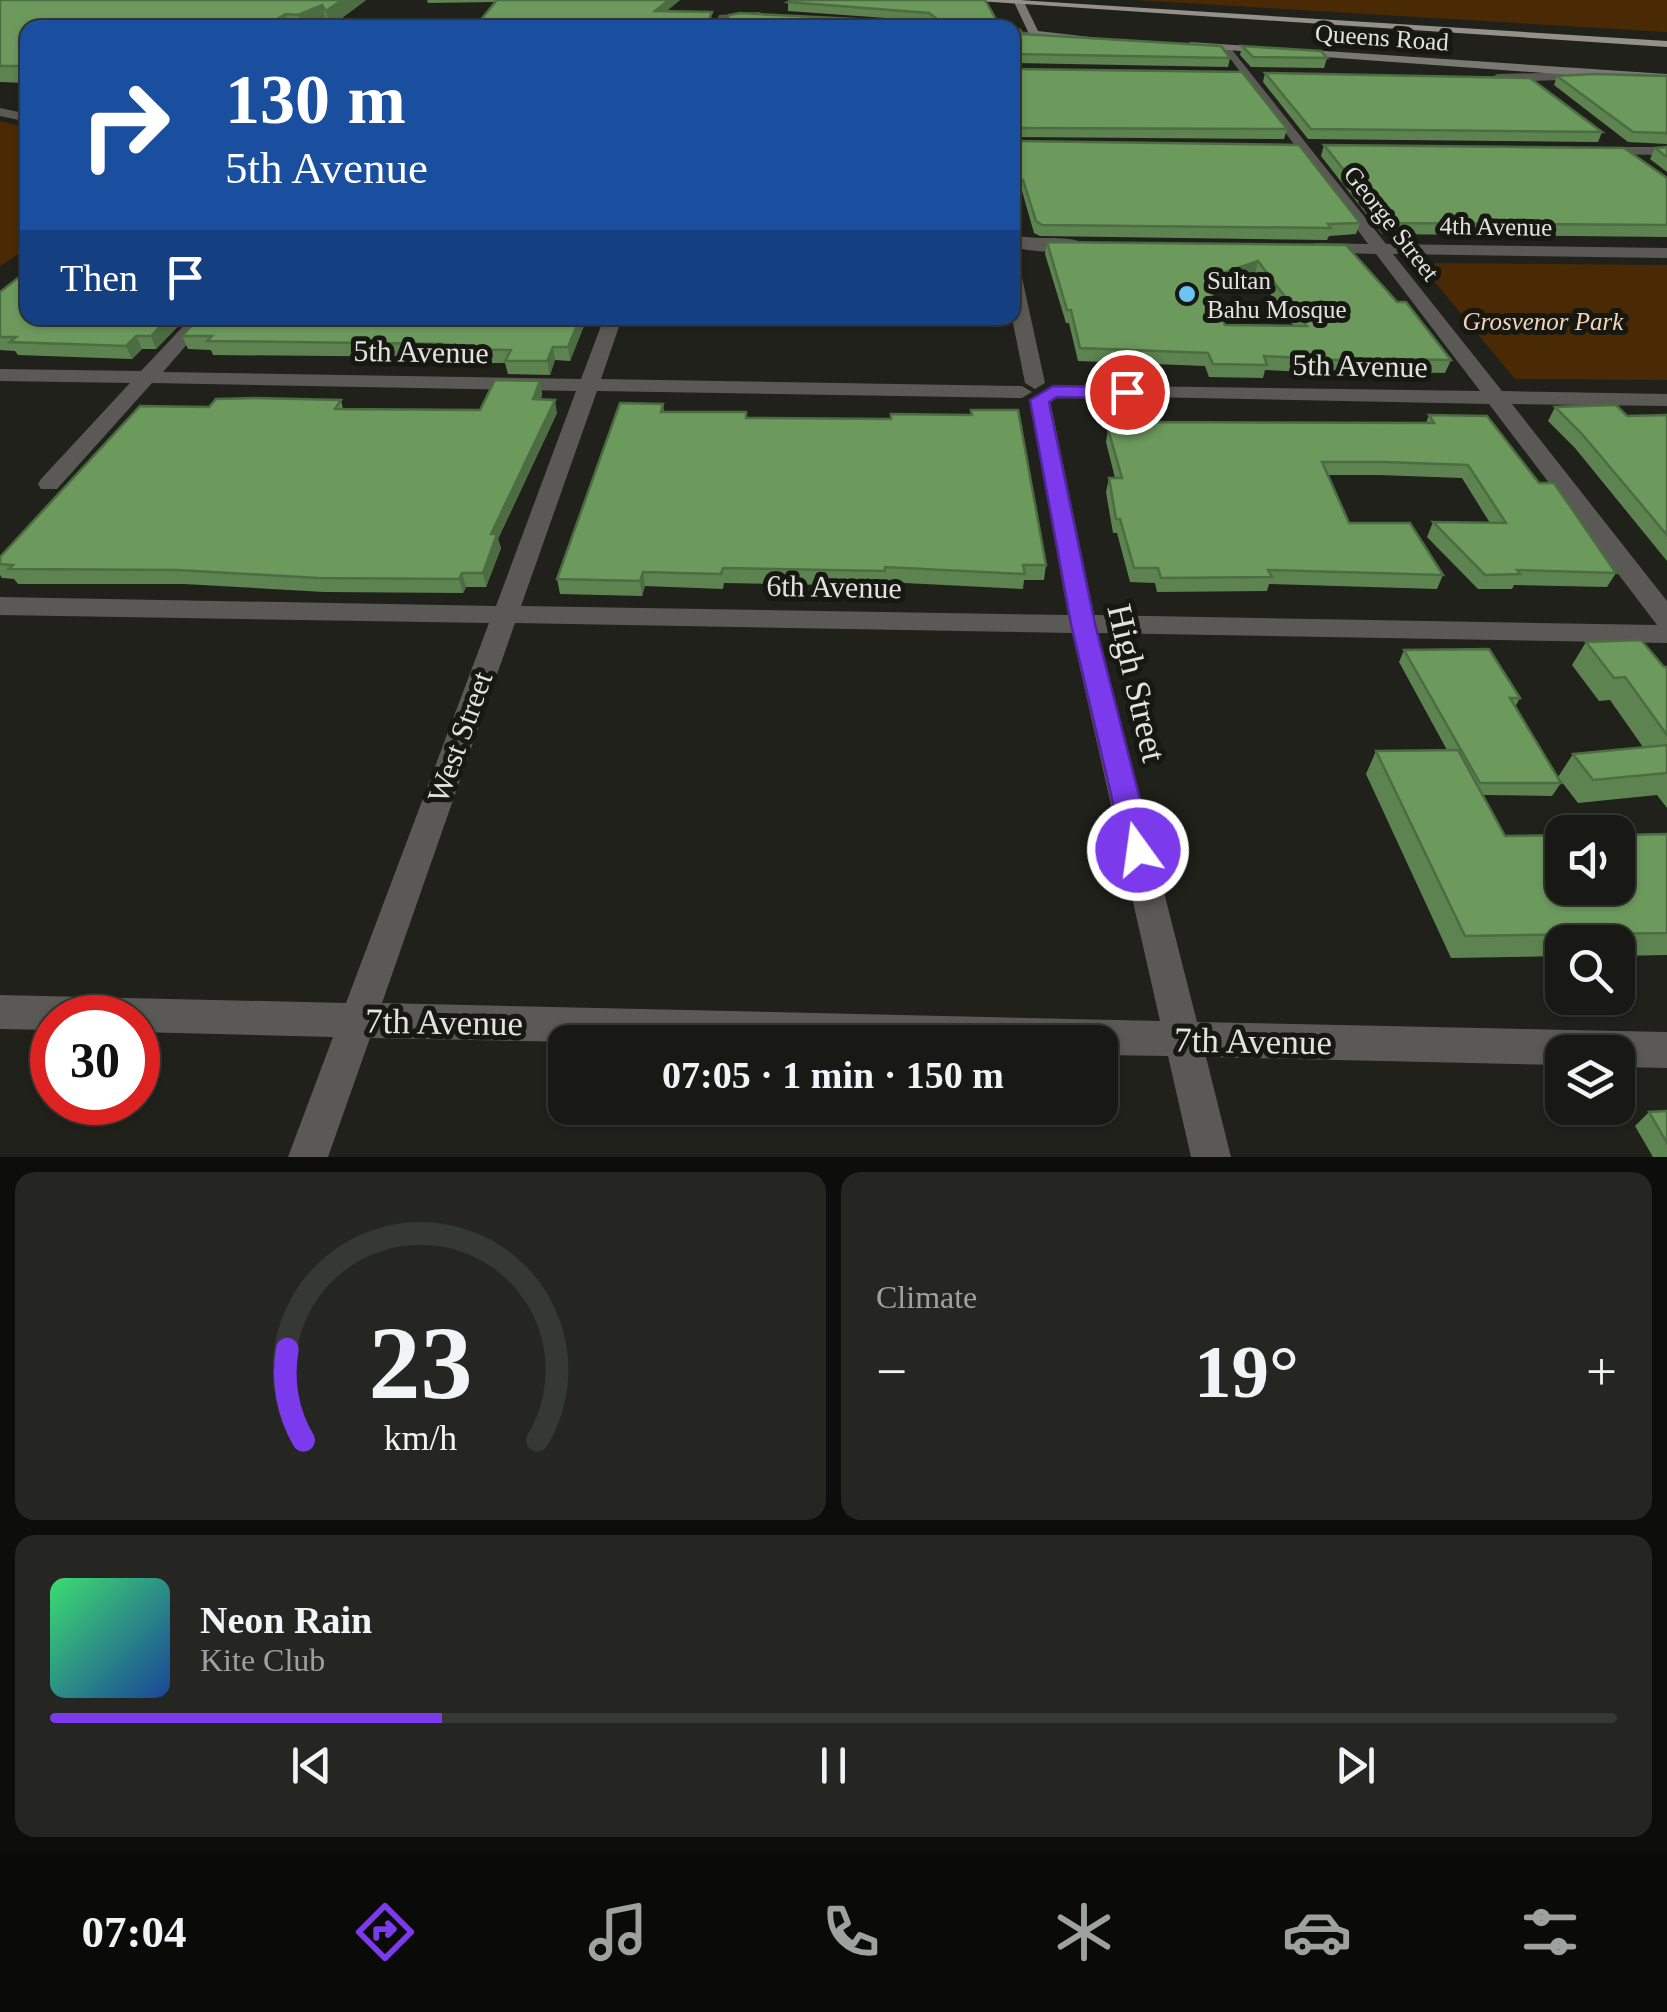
<!DOCTYPE html>
<meta charset="utf-8">
<style>
:root{--surface:#181914;--page:#252622;--text:#f1f3f6;--muted:#9fa0a0;--line:#363834;--accent:#7c3aed}
body{margin:0;font-family:Georgia,serif;background:var(--page);color:var(--text);height:100vh;display:flex;flex-direction:column;font-size:38px;white-space:nowrap}
*{box-sizing:border-box;margin:0}
p{font-size:32px;color:var(--muted)}
.icon{flex:none;width:55px;height:55px;fill:none;stroke:currentColor;stroke-width:2;stroke-linecap:round;stroke-linejoin:round}
.map{position:relative;height:1157px;overflow:hidden}
.panel{display:flex;flex-direction:column;gap:15px;padding:15px;background:#0d0e0b;flex:1}
.panel>*{flex:none}
.top-card{position:absolute;left:20px;top:20px;width:1000px;height:305px;border-radius:20px;box-shadow:0 2px 8px #0004,0 0 0 2px var(--line);background:#1a4fa0;color:#fff;overflow:hidden}
.buttons{position:absolute;left:1545px;top:815px;display:grid;gap:20px}
.buttons a{display:grid;place-items:center;width:90px;height:90px;border-radius:20px;background:var(--surface);box-shadow:0 2px 8px #0004,0 0 0 2px var(--line);font-size:50px}
.speed{position:absolute;left:30px;top:995px;display:flex;gap:20px;font-size:50px;font-weight:700;text-align:center}
.speed>*{display:grid;place-content:center;width:130px;height:130px;border-radius:50%;background:var(--surface);box-shadow:0 2px 8px #0004,0 0 0 2px var(--line);line-height:1}
.speed .limit{border:15px solid #d22;background:#fff;color:#111}
.pin{position:absolute;display:grid;place-items:center;width:85px;height:85px;color:#fff;margin:-42px;border:5px solid #fff;border-radius:50%;box-shadow:0 2px 10px #0007}
.me{position:absolute;width:110px;margin:-55px;rotate:346deg;stroke-linejoin:round;filter:drop-shadow(0 0 8px #0008)}
.turn{display:flex;align-items:center;gap:35px;height:210px;padding:0 40px;font-size:45px}
.turn .icon{width:130px;height:130px;stroke-width:2.5}
.turn b{display:block;font-size:70px;line-height:85px}
.then{display:flex;align-items:center;height:95px;padding:0 40px;background:#0003;gap:20px;font-size:38px}
.big{font-size:75px;font-weight:700;line-height:1.1}
.panel .tile{flex:1;display:flex;flex-direction:column;justify-content:center;gap:15px;min-width:0;padding:0 35px;border-radius:20px;background:var(--page)}
.panel .dial{align-items:center;gap:0}
.dial svg{height:260px;overflow:visible;fill:none;stroke:var(--line);stroke-width:7;stroke-linecap:round;text-anchor:middle}
.dial text{fill:var(--text);stroke:none}
.song{display:flex;align-items:center;gap:30px}
.cover{width:120px;height:120px;border-radius:15px;background:linear-gradient(135deg,hsl(140 70% 55%),hsl(220 70% 35%))}
.played{height:10px;border-radius:5px;background:linear-gradient(90deg,var(--accent) 25%,var(--line) 25%)}
.keys{display:flex;justify-content:space-around;direction:ltr}
.heat{display:flex;justify-content:space-between;align-items:center;font-size:55px;direction:ltr}
.panel .tiles{flex:1;display:grid;gap:15px;grid-template-columns:1fr 1fr}
.tile:last-child{grid-column:span 2}
.trip{position:absolute;left:548px;top:1025px;width:570px;height:100px;border-radius:20px;background:var(--surface);box-shadow:0 2px 8px #0004,0 0 0 2px var(--line);font-weight:700;line-height:100px;text-align:center}
.tab-bar{display:flex;height:160px;justify-content:space-around;align-items:center;background:#0a0a08;color:var(--muted)}
.tab-bar .icon{width:70px;height:70px}
.tab-bar .current{color:var(--accent)}
.tab-bar b{font-size:45px;color:var(--text)}
.map>svg:first-child{display:block}
</style>
<div class="map">
<svg width="1667" height="1157" viewBox="0 0 1667 1157">
<rect width="100%" height="100%" fill="#20211a"/>
<path fill="#492a04" d="M1135,0H1667V32H1666Z
M0,121L28,128L27,248L0,266Z
M1419,263L1667,265V380L1515,379Z"/>
<g fill="none" stroke-linecap="round" stroke-linejoin="round">
<path fill="#5a5955" fill-rule="evenodd" d="M760,12L764,17L727,20L724,28H713L719,15Z
M1012,30L1040,34L1012,36Z
M1221,46H1229L1386,244L1667,248V258L1393,254L1502,391L1667,394V406L1512,404L1667,601V643L1098,633L1197,1022L1667,1032V1068L1618,1067V1052H1562V1065L1206,1057L1231,1157H1191L1168,1056L1100,1055V1042H578L370,1038L328,1157H288L333,1037L138,1032V1018H52V1030L0,1029V995L346,1003L489,623L0,615V597L496,606L576,391L152,383L57,489H41L38,484L41,479L130,383L0,381V369L141,371L191,318H210L163,372L581,379L604,318H622L601,379L1022,386L1032,392L1022,398L597,391L521,606L1068,615L1030,400L1040,394L1050,400L1094,615L1657,625L1489,404L1046,395L1043,391L1053,385L1480,391L1376,254L1309,252L1307,248L1315,243L1368,244ZM515,623L1072,633L1160,1021L382,1003Z
M1587,72L1591,79L1497,82L1491,78L1497,74Z
M0,108L28,114V122L0,116Z
M1597,147H1667V155L1592,154V148Z
M1012,234C1035,242 1070,233 1088,245C1073,255 1030,253 1012,246Z
M1012,268L1021,273L1045,383L1035,389L1025,383L1012,318Z"/>
<path fill="#7a7873" fill-rule="evenodd" d="M1013,0H1023L1038,31L1116,40L1110,43L1030,36Z
M1190,42L1667,74V82L1186,47Z"/>
<path fill="#94918a" fill-rule="evenodd" d="M963,0H1018L1667,41V47Z"/>
</g>
<path fill="#5d8450" fill-rule="evenodd" d="M0,0H366L330,27L326,20L308,28H28V83L0,82Z
M427,0H680L666,11L712,21V22L930,23L928,21L788,11V2L985,0L999,27L474,28L495,2L428,3Z
M1012,29L1022,34L1230,58L1228,67L1012,63Z
M1242,46L1327,58L1324,68L1251,67L1240,55Z
M1012,69L1287,129L1284,139L1012,137Z
M1265,73L1602,132L1598,142L1308,139L1263,82Z
M1557,76H1667V144L1628,142L1554,85Z
M1012,141L1360,223L1356,234L1329,236L1327,240L1040,236L1034,233L1022,191H1012Z
M1324,145L1667,178V237L1382,234L1321,156Z
M1667,147V172L1650,159L1655,148Z
M1047,242L1346,245L1451,360L1445,373L1390,372L1388,376L1265,370L1263,378L1209,377L1205,366L1078,361L1069,323H1066L1045,254ZM1255,273L1294,326L1225,325L1209,289Z
M0,292L28,318H186L156,349H142L132,359L18,355L15,351L0,350Z
M199,318H587L570,361L555,360L550,375L508,374L505,363H444L442,357L213,355L211,350L188,349L182,336Z
M540,381L542,394L541,399L557,413L498,539L501,548L486,587H466L463,593L324,592L184,584H18L14,579L2,578L0,575V557L209,407L341,400L343,409L480,410Z
M663,404L664,412H746L747,418L891,419L971,415V410L1046,565L1044,580H1024L1023,589L885,582L884,586L724,583L723,589L645,586L642,596L560,594L557,579Z
M1555,407L1627,416L1667,415V561L1575,448L1548,421Z
M1429,415L1539,483L1616,573L1607,587L1514,585L1512,589H1478L1427,537L1433,522L1490,523L1462,478L1379,475H1328L1349,523L1443,575L1437,589L1269,584L1267,591L1157,592L1155,583L1130,582L1117,533H1113L1106,492L1109,478H1115L1106,442L1108,429H1131L1132,422L1426,423Z
M1586,642L1667,667V808L1657,795L1578,803L1558,777L1573,754L1643,747L1610,700L1599,701L1572,665Z
M1404,650L1520,698L1515,707L1561,783L1552,796L1483,795L1505,836L1667,834V955L1618,956V942H1562V956L1451,958L1366,774L1376,751L1447,750L1399,662Z
M1667,1111V1157H1653L1635,1126L1649,1112Z"/>
<path fill="#4c6c41" d="M342,0H366L330,27L326,11Z
M669,0H680L656,20L655,11Z
M322,5L326,20L308,28H302L298,15Z
M286,14L290,28H261Z
M1258,261L1255,273L1202,292L1205,279Z
M168,318H186L156,349L151,336Z
M580,318H587L570,361L568,347Z
M136,336L142,349L132,359L126,346Z
M553,347L555,360L550,375L547,361Z
M540,381L542,394L536,412L533,399Z
M555,400L557,413L498,539L501,548L486,587L483,573L491,534Z
M643,572L645,586L642,596L640,581Z
M462,573L466,587L463,593L459,579Z"/>
<path fill="#6c9a5d" stroke="#4c6c41" stroke-width="2.5" fill-rule="evenodd" d="M0,0H342L326,11L322,5L298,15L286,14L261,28H28V66H0Z
M497,0H669L655,11L712,12L709,20L712,23L726,22L729,15L740,13L933,23L937,19L929,13L788,2L792,0H985L1001,28H474Z
M1012,29L1020,30L1022,34L1221,46L1230,58L1013,54L1012,55Z
M1242,46L1321,51L1327,58L1253,57Z
M1012,69L1242,72L1287,129L1012,128Z
M1265,73L1530,78L1602,132L1311,129Z
M1594,74L1667,76V133L1633,132L1557,76Z
M1012,141L1299,145L1360,223L1328,224L1331,228L1042,225L1036,221L1023,180H1012Z
M1324,145L1624,148L1667,178V225L1386,223Z
M1667,147V157L1655,148Z
M1047,242L1346,245L1397,302H1406L1451,360L1390,359L1393,363L1264,356L1267,365L1213,364L1208,353L1080,348L1071,310H1067ZM1258,261L1307,326L1225,325L1205,279Z
M28,270V318H168L151,336H136L126,346L10,342L16,337H0V292Z
M199,318H580L568,347H553L547,361H505L511,350L440,349L443,344L207,341L212,336H182Z
M495,380L540,381L533,399L555,400L491,534H497L483,573H462L459,579L318,578L177,570L9,569L13,565L0,564V557L140,406L209,407L216,399L255,398L341,400L335,409L480,410Z
M620,403L663,404L661,412H746V418L891,419V414L972,415L971,410H1018L1046,565H1023L1025,574L885,567V571L723,568L721,574L643,572L640,581L557,579Z
M1616,405L1627,416L1667,415V535L1582,434L1555,407Z
M1429,415L1487,416L1539,483H1554L1616,573L1517,570L1520,574L1485,575L1433,522L1506,523L1468,465L1385,462H1322L1349,523H1410L1443,575L1268,570L1272,577L1161,578L1158,568H1134L1120,519H1116L1109,478H1122L1108,429H1134L1132,422L1434,423Z
M1641,640L1664,667H1667V735L1625,677L1614,678L1586,642Z
M1489,649L1520,698H1510L1561,783H1480L1404,650Z
M1667,745V773L1593,780L1573,754Z
M1458,750L1505,836L1562,835V888H1618V835L1667,834V933L1465,936L1376,751Z
M1667,1111V1143L1649,1112Z"/>
<path fill="#7c3aed" stroke="#51269a" stroke-width="2.5" d="M1053,386L1127,387L1136,392L1127,398L1057,397L1049,402L1095,624L1153,850L1149,859L1138,863L1128,859L1124,850L1071,624L1030,400Z"/>
<circle fill="#6cc2f3" stroke="#171811" stroke-width="4" cx="1187" cy="294" r="10"/>
<g text-anchor="middle" stroke-width="10" stroke-linejoin="round" paint-order="stroke">
<g font-size="25" fill="#e2e2de" stroke="#171811">
<text transform="translate(1382 37) rotate(4)" y="9">Queens Road</text>
<text transform="translate(1392 223) rotate(52)" y="9">George Street</text>
<text transform="translate(1496 226) rotate(1)" y="9">4th Avenue</text>
</g>
<g font-size="25" fill="#e2e2de" stroke="#171811" text-anchor="start">
<text x="1207" y="289">Sultan<tspan x="1207" dy="29">Bahu Mosque</tspan></text>
</g>
<g font-size="25" font-style="italic" fill="#f5d6b9" stroke="#171811">
<text x="1543" y="330">Grosvenor Park</text>
</g>
<g font-size="30" fill="#e2e2de" stroke="#171811">
<text transform="translate(421 352) rotate(1)" y="10">5th Avenue</text>
<text transform="translate(1360 366) rotate(1)" y="10">5th Avenue</text>
<text transform="translate(834 587) rotate(1)" y="10">6th Avenue</text>
<text transform="translate(460 737) rotate(-70)" y="10">West Street</text>
</g>
<g font-size="35" fill="#e2e2de" stroke="#171811">
<text transform="translate(1137 683) rotate(77)" y="12">High Street</text>
<text transform="translate(444 1022) rotate(1)" y="12">7th Avenue</text>
<text transform="translate(1253 1041) rotate(1)" y="12">7th Avenue</text>
</g>
</g>
</svg>
<div class="buttons">
<a><svg class="icon" aria-label="sound" viewBox="0 0 24 24"><path d="M4 9h4l5-4v14l-5-4H4zM17 9q2 3 0 6"/></svg></a>
<a><svg class="icon" aria-label="search" viewBox="0 0 24 24"><circle cx="10" cy="10" r="6"/><path d="M15 15l6 6"/></svg></a>
<a><svg class="icon" aria-label="layers" viewBox="0 0 24 24"><path d="M12 4l9 5-9 5-9-5zM3 14l9 5 9-5"/></svg></a>
</div>
<div class="speed"><div class="limit">30</div></div>
<div class="pin" style="left:1127px;top:392px;background:#d93025"><svg class="icon" aria-label="arrive" viewBox="0 0 24 24"><path d="M6 21V4h12l-3 4 3 4H6"/></svg></div>
<svg class="me" style="left:1138px;top:850px" viewBox="-20 -20 40 40"><circle r="17" fill="#7c3aed" stroke="#fff" stroke-width="3"/><path d="M0-11L8 9 0 5-8 9z" fill="#fff"/></svg>
<div class="trip">07:05 · 1 min · 150 m</div>
<div class="top-card">
<div class="turn"><svg class="icon" aria-label="right" viewBox="0 0 24 24"><path d="M7 20v-9h11M14 6l5 5-5 5"/></svg><div><b>130 m</b>5th Avenue</div></div>
<div class="then">Then<svg class="icon" aria-label="arrive" viewBox="0 0 24 24"><path d="M6 21V4h12l-3 4 3 4H6"/></svg></div>
</div>
</div>
<section class="panel">
<div class="tiles">
<div class="tile dial"><svg viewBox="0 0 100 80">
<path d="M14 69A42 42 0 1 1 86 69"/>
<path d="M14 69A42 42 0 0 1 9 41" stroke="#7c3aed"/>
<text x="50" y="56" font-size="32" font-weight="700">23</text>
<text x="50" y="72" font-size="11">km/h</text>
</svg></div>
<div class="tile"><p>Climate</p>
<div class="heat"><a>−</a><b class="big">19°</b><a>+</a></div>
</div>
<div class="tile">
<div class="song"><i class="cover"></i><div><b>Neon Rain</b><p>Kite Club</p></div></div>
<div class="played"></div>
<div class="keys"><svg class="icon" aria-label="previous" viewBox="0 0 24 24"><path d="M18 5L8 12l10 7zM5 5v14"/></svg><svg class="icon" aria-label="pause" viewBox="0 0 24 24"><path d="M8 5v14M16 5v14"/></svg><svg class="icon" aria-label="next" viewBox="0 0 24 24"><path d="M6 5l10 7-10 7zM19 5v14"/></svg></div>
</div>
</div>
</section>
<nav class="tab-bar">
<b>07:04</b>
<svg class="icon current" aria-label="directions" viewBox="0 0 24 24"><path d="M12 3l9 9-9 9-9-9zM9 14v-3h6M13 9l2 2-2 2"/></svg>
<svg class="icon" aria-label="music" viewBox="0 0 24 24"><path d="M9 18V5l10-2v13"/><circle cx="6" cy="18" r="3"/><circle cx="16" cy="16" r="3"/></svg>
<svg class="icon" aria-label="phone" viewBox="0 0 24 24"><path d="M5 4h4l2 5-3 2q2 4 5 5l2-3 5 2v4C11 20 4 13 5 4z"/></svg>
<svg class="icon" aria-label="climate" viewBox="0 0 24 24"><path d="M12 3v18M4 7l16 10M4 17L20 7"/></svg>
<svg class="icon" aria-label="car" viewBox="0 0 24 24"><path d="M5 17H2v-5l4-1 3-4h7l3 4 3 1v5h-3M9 17h6M6 11h13"/><circle cx="7" cy="17" r="2"/><circle cx="17" cy="17" r="2"/></svg>
<svg class="icon" aria-label="filters" viewBox="0 0 24 24"><path d="M4 7h16M4 17h16"/><circle cx="9" cy="7" r="2"/><circle cx="15" cy="17" r="2"/></svg>
</nav>
